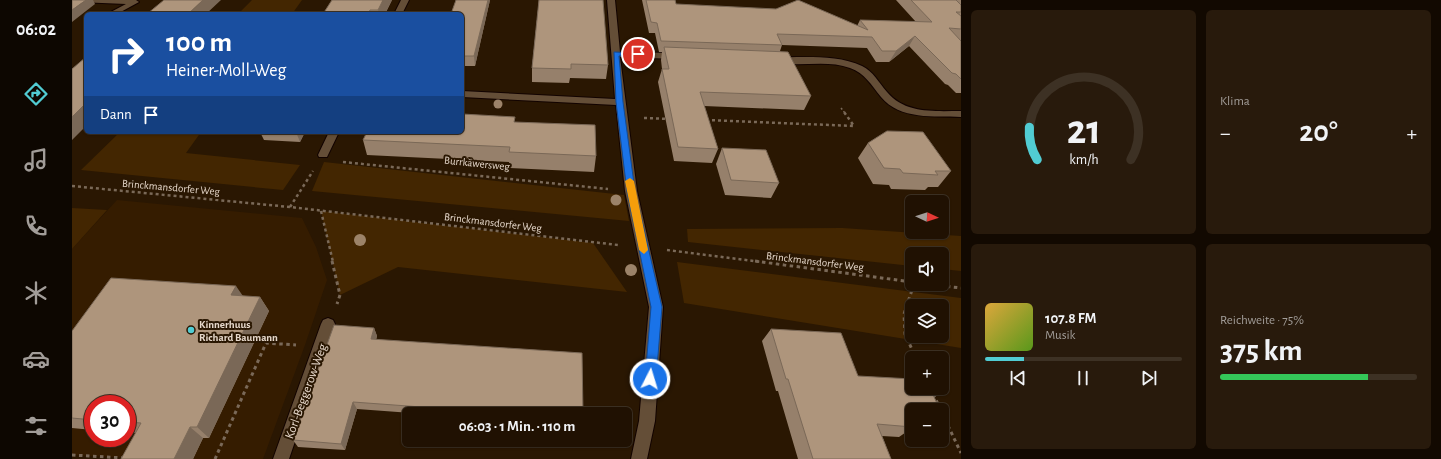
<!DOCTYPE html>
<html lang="de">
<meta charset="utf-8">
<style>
:root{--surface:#201102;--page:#281a0c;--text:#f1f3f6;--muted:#a29d99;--line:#3d3124;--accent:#51ccd3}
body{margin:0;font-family:"Alegreya Sans",sans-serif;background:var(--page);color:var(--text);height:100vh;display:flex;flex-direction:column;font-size:15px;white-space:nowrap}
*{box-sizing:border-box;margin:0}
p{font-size:13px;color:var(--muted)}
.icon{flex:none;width:22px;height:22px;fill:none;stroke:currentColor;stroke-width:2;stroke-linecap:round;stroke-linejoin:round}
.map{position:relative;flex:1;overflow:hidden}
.side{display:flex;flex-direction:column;gap:10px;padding:10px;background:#120901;width:480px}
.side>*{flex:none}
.hud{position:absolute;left:12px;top:12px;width:380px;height:122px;border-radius:6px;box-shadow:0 1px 3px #0004,0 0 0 1px var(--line);background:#1a4fa0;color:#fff;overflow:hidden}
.needle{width:26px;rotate:94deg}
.fabs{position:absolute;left:833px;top:195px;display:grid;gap:8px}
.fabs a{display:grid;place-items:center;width:44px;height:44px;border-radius:6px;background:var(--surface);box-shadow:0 1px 3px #0004,0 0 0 1px var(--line);font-size:20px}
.speed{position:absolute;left:12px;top:395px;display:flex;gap:8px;font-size:20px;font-weight:700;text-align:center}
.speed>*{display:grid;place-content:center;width:52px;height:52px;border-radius:50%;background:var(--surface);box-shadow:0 1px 3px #0004,0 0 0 1px var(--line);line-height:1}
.speed .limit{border:6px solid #d22;background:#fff;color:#111}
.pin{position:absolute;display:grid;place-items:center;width:34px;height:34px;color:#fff;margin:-17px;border:2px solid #fff;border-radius:50%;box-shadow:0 1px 4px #0007}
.me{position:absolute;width:44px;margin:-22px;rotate:5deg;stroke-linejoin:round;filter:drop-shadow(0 0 3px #0008)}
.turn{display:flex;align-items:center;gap:14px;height:84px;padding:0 16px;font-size:18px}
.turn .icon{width:52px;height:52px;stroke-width:2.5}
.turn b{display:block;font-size:28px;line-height:34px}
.then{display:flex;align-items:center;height:38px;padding:0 16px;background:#0003;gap:8px;font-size:15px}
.big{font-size:30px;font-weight:600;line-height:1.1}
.side .card{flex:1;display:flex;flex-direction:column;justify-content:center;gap:6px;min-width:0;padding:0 14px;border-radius:6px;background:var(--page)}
.side .dial{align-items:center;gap:0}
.dial svg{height:104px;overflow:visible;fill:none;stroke:var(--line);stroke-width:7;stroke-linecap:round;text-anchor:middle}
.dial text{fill:var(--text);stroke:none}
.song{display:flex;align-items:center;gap:12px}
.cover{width:48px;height:48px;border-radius:6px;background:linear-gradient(135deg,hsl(40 70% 55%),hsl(90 70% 35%))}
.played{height:4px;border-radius:2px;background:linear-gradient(90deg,var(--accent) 20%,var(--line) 20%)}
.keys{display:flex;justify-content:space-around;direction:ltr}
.heat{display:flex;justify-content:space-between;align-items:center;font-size:22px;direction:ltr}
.charge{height:6px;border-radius:3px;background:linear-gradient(90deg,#34c759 75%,var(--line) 0)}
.side .tiles{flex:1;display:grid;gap:10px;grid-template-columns:repeat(2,1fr)}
.trip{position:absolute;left:330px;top:407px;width:230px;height:40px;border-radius:6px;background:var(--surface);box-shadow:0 1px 3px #0004,0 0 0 1px var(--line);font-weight:600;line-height:40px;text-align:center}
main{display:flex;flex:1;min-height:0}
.menu{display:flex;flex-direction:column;width:72px;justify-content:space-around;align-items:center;background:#0d0701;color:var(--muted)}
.menu .icon{width:28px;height:28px}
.menu .selected{color:var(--accent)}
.menu b{font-size:18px;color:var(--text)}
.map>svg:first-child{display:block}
</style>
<main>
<nav class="menu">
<b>06:02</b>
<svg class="icon selected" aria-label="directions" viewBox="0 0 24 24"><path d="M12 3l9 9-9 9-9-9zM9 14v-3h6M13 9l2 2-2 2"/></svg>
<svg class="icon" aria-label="music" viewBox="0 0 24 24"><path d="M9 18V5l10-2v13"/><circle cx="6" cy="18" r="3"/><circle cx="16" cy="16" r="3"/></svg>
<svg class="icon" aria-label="phone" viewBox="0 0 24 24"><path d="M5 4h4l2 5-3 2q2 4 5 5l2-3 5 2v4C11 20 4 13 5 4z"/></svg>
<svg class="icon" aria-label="climate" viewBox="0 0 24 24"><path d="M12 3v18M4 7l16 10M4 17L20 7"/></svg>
<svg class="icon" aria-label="car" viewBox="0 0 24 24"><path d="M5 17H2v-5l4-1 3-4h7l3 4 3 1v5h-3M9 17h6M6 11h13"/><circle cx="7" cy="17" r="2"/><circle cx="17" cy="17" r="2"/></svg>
<svg class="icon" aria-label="filters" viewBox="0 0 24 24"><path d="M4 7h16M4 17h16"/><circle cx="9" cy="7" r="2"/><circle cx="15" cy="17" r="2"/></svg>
</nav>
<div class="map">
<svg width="889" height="459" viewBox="0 0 889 459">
<rect width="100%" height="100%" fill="#2a1702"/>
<path fill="#351c00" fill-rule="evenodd" d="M45,200L230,218L244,247L255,280L233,345L191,459H80L0,455V249ZM21,404H55V438H21Z"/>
<path fill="#432601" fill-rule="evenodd" d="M180,0H230L220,14H166Z
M48,132H129L114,153L228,165L211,190L9,170Z
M252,162L552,195L557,221L240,191Z
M0,208L35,210L0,249Z
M249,211L521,243L555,292L326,267L268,295Z
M770,228L889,236V271L870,269V254H840V266L616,242L615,229Z
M605,262L889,298V348L612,303ZM840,306H870V336H840Z"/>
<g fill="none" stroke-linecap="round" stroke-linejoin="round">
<defs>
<path id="street" d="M2,0H64L67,2L45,14H35L54,4L6,2Z
M329,0H337L330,14H322Z
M535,0H543L548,52L605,53L609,56L605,59L548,57L565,191L591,307L583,421L575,459H559L567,421L577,307L553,191L544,105L390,97V91L543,99Z
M705,57C732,58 764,54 790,66C801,71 807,83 815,92C833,114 863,111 889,111V117C862,116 828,120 809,97C799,85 793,73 778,68C754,59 726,68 702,62L701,60L702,58Z
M257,132H267L255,157H247L246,155Z
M256,318L261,320L263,324L217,459H201L249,324L251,320Z"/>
</defs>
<use href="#street" stroke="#120300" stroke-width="2"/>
<path stroke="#7a6958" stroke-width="1.5" stroke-dasharray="2 2" stroke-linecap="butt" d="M769,108L773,113"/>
<path stroke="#7a6958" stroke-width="2.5" stroke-dasharray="3 3" stroke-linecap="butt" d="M572,118L597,119
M634,120L782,126L772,112
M271,162L536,189
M0,186L218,207L546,245
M218,207L241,171
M249,211L261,262
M595,250L690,262"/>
<path stroke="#7a6958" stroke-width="3" stroke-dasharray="3.5 3.5" stroke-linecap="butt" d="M260,261L268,295L265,304
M683,261L840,282
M842,284L832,314L833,334L844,358
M854,284L889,288
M858,388L869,410
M870,413L889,453
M0,455L53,458
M143,459L194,343L224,345"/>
<use href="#street" fill="#644e37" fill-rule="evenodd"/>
</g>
<g fill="#9c8369">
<circle cx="426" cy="104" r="4.5"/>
<circle cx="544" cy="200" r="5.5"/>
<circle cx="288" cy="240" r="6"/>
<circle cx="559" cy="270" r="6"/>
</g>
<path fill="#96806b" d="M320,0L313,14H251Z
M418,0L403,66H393L390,76V14Z
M467,0L536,65L534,79L498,78L497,83L460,82V68Z
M570,0H603L604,4L785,26L788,20L844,22L824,0H889V40H888L889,41V93H884L876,85L873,84L837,46L817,62H804L795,48L710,45L708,51L739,96L732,110L632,106L646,149L640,163L602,161L586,82L590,69L589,60L590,52H587L583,33H577Z
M443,122L524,156L522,172L438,168L437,162L295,155L291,140Z
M188,132H233L228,142L192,140Z
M796,143L879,171L866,187H856L853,190L819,189L817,185L801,184L786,158Z
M650,148L707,183L699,198L653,195L644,164Z
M171,296L188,297L197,311L137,438H131L121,459H49L64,433L55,432V404H21V430L0,428V331Z
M302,328L305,336L304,340L511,414H353L285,409L273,450L226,447L221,440Z
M699,329L786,376L868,410H840V420H839L840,422V428L827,437L810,436L819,459H726L706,391H704L690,341Z"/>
<path fill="#7a6857" d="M14,0H21L23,4L0,22V10Z
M131,0H149L134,14H116Z
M311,0H320L313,14H307L306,10Z
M416,0H418L403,66L402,56Z
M843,36L837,46L817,62L824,51Z
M392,56L393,66L390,76V62Z
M14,103V126L0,140V117Z
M224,132H233L228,142Z
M164,286L173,299L159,295Z
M188,297L197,311L137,438L125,427Z
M302,328L305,336L302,347L299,339Z
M281,402L285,409L273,450L269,444Z
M118,427L131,438L121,459H102Z"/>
<path fill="#ae957c" stroke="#7a6857" d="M0,0H14L0,10Z
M92,0H131L116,14H75Z
M260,0H311L306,10H298L296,14H251Z
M384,0H416L402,56H392L390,62V14H379Z
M467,0H531L536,65L499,64V69L460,68Z
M574,0H603L604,4L704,9L726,0L796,30L788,20L860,22L839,0H884L889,5V12H884L889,16V29L877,28L889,41V79L884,74L880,73L843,36L824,51H810L800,37L705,34L710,45L589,41L585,23L579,22Z
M592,47L716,52L739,96L628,92L646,149L606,147L590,69H597Z
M14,57V103L0,117V69Z
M390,114L443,117L442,122L523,125L524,156L437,152L438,147L291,140L295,132H390Z
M815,131L851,132L879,171H863L866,175L831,173L828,169L812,168L796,143Z
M650,148L694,150L707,183L659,180Z
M39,278L164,286L159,295L188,297L125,427H118L102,459H49L69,423L55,422V404H21V420L0,418V331Z
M262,325L302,328L299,339L510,353L511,414H445L281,402L269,444L221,440Z
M699,329L769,333L786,376L840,379V388H858L868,410L833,407L840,422V427L805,424L819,459H741L716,379H714Z"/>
<path fill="#1a73e8" stroke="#114b97" d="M542,52L566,53L569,54L566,56H547L551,102L563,191L590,307L584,379L582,383L578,385L574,383L573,379L579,307L555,191L544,102Z"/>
<path fill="#f59e0b" d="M558,178L562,181L576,250L572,254L567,250L553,181Z"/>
<circle fill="#51ccd3" stroke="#2a1702" stroke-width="1.5" cx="119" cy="330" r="4"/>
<g text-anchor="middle" stroke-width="4" stroke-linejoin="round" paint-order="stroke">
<g font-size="11" fill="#e6d8cb" stroke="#2a1702">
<text transform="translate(405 163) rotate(6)" y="4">Burrkäwersweg</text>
<text transform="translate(99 187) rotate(5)" y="4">Brinckmansdorfer Weg</text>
<text transform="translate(421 222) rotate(7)" y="4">Brinckmansdorfer Weg</text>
<text transform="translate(743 261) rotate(7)" y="4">Brinckmansdorfer Weg</text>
</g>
<g font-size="11" font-weight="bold" fill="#e6d8cb" stroke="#2a1702" text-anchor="start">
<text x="127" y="328">Kinnerhuus<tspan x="127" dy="13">Richard Baumann</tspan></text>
</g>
<g font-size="13" fill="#e6d8cb" stroke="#2a1702">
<text transform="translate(233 391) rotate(-70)" y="5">Korl-Beggerow-Weg</text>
</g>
</g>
</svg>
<div class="fabs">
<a><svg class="needle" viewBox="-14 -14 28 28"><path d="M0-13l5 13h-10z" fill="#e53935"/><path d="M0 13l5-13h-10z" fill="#a29d99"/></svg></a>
<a><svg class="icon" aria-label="sound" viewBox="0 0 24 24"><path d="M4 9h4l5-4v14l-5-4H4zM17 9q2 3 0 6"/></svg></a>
<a><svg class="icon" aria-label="layers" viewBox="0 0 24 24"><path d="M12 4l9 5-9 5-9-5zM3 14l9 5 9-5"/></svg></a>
<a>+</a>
<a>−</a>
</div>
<div class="speed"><div class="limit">30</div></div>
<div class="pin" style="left:566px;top:54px;background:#d93025"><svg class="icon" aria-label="arrive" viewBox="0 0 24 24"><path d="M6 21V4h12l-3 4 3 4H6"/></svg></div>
<svg class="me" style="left:578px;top:379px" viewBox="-20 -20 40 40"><circle r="17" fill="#1a73e8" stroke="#fff" stroke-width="3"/><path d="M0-11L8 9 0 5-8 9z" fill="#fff"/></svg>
<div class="trip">06:03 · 1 Min. · 110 m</div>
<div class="hud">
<div class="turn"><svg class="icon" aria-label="right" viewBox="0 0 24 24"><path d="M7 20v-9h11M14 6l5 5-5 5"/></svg><div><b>100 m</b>Heiner-Moll-Weg</div></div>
<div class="then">Dann<svg class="icon" aria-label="arrive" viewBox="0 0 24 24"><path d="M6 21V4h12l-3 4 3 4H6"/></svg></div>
</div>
</div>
<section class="side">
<div class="tiles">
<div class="card dial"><svg viewBox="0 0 100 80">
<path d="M14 69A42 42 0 1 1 86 69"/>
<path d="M14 69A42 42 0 0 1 8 44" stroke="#51ccd3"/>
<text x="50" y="56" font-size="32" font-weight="700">21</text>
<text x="50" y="72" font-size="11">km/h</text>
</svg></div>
<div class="card"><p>Klima</p>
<div class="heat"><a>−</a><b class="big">20°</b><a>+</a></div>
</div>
<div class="card">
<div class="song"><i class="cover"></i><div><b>107.8 FM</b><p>Musik</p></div></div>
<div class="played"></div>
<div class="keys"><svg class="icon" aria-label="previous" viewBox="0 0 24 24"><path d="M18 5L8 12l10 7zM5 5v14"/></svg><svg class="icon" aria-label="pause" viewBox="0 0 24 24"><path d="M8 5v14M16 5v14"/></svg><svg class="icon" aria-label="next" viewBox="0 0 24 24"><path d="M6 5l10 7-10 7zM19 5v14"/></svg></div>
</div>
<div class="card"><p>Reichweite · 75%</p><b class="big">375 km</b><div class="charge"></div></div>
</div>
</section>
</main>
